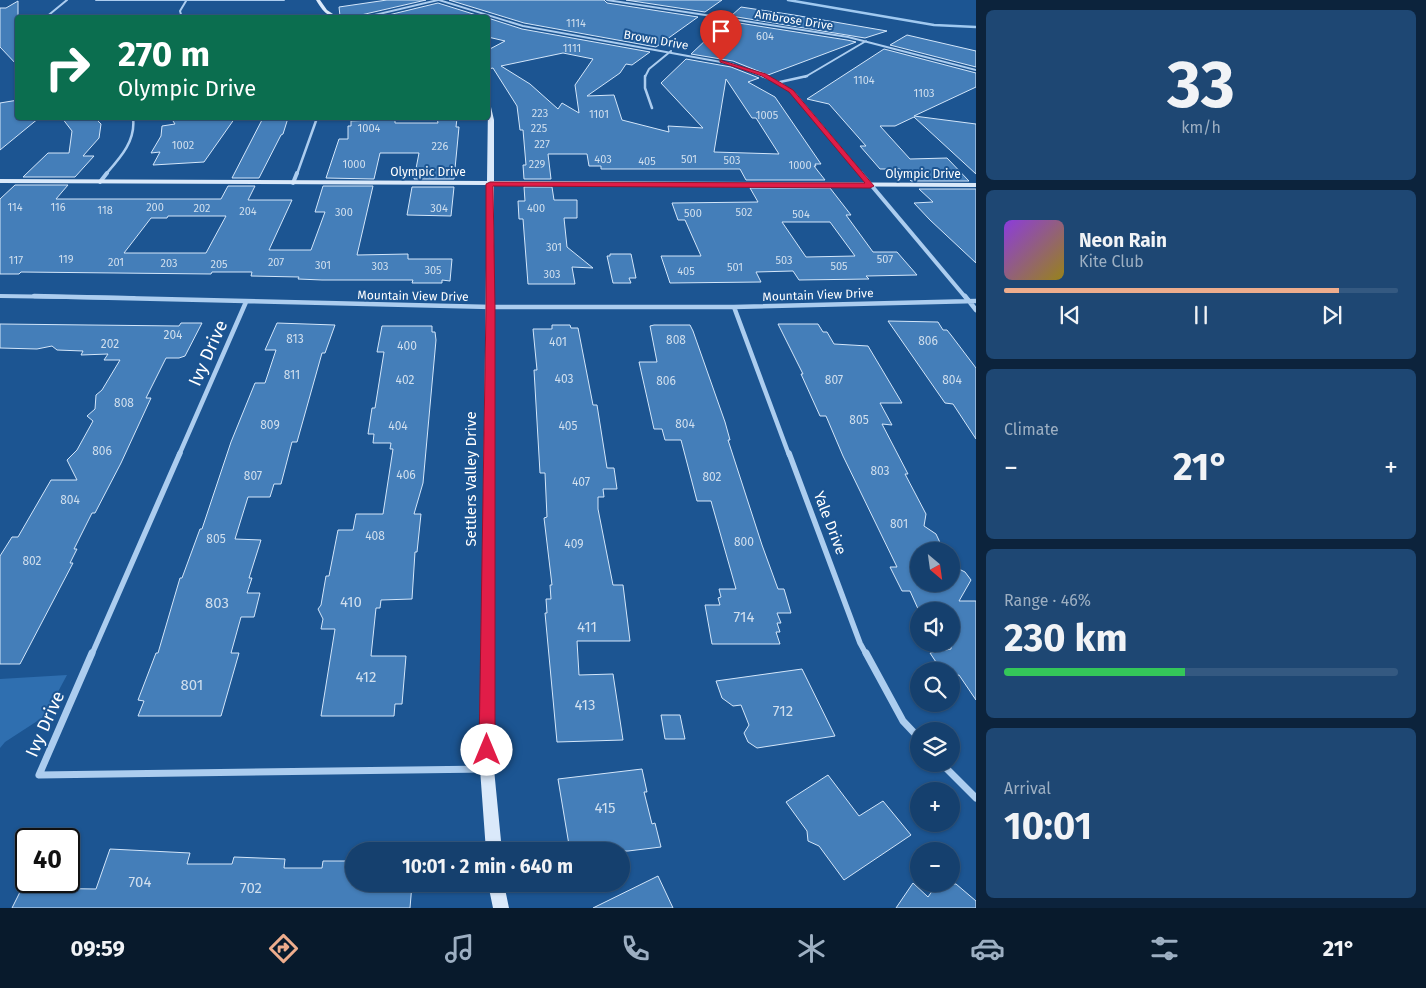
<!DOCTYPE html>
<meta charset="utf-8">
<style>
:root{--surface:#15406e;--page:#1e4773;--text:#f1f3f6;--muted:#9dafc2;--line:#345981;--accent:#eead8d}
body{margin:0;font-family:"Fira Sans",sans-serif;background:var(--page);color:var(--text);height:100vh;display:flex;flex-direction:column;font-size:19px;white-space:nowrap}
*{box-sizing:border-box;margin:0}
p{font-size:16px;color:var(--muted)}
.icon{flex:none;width:28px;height:28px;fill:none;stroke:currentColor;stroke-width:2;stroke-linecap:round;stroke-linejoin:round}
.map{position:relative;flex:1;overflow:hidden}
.drawer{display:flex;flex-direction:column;gap:10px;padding:10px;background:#0c233c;width:450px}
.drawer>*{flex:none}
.hud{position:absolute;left:15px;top:15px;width:475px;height:105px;border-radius:5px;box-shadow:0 1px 4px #0004,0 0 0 1px var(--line);background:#0b6e4f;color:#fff;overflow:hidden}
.needle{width:32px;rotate:151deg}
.fabs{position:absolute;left:910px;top:542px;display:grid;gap:10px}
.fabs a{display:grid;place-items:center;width:50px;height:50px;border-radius:50%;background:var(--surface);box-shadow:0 1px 4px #0004,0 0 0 1px var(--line);font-size:25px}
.speed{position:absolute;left:15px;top:828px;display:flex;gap:10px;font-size:25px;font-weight:700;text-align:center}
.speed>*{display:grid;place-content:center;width:65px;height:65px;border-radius:50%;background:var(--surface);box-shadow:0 1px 4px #0004,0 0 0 1px var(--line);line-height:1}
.speed .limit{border:2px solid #111;border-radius:8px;background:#fff;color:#111}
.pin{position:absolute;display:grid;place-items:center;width:42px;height:42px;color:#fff;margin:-51px -21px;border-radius:50% 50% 50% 0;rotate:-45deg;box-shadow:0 0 5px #0007}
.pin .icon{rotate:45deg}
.me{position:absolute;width:55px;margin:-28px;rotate:0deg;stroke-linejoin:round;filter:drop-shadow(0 0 4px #0008)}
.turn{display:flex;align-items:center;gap:18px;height:105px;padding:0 20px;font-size:22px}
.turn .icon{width:65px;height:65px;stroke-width:2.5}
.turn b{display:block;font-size:35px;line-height:42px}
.big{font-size:38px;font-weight:700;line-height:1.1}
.drawer .widget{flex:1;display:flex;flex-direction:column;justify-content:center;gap:8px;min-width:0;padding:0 18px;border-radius:8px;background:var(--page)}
.drawer .dial{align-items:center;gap:0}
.dial b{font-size:65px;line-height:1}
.song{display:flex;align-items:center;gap:15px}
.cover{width:60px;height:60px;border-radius:8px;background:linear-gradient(135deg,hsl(270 70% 55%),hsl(50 70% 35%))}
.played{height:5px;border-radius:2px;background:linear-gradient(90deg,var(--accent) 85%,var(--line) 85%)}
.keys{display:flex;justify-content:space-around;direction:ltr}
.heat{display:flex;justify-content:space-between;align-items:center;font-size:28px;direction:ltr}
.charge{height:8px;border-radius:4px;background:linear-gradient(90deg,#34c759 46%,var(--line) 0)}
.trip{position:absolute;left:345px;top:842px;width:285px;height:50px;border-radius:25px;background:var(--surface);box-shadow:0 1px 4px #0004,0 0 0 1px var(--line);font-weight:700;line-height:50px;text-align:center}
.menu{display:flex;height:80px;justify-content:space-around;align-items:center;background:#081a2c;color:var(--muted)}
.menu .icon{width:35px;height:35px}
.menu .active{color:var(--accent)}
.menu b{font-size:22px;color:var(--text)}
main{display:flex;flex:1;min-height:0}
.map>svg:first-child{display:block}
</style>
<main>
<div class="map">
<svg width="976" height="908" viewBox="0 0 976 908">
<rect width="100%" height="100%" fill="#1c5592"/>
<path fill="#2f6fb0" d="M67,675L45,716L5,742L0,748V679Z"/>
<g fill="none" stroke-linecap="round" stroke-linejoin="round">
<path stroke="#a0c9f0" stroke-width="2.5" d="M788,0L934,25L976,27"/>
</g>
<path fill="#447eb9" stroke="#d3e6fa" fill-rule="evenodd" d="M387,0H426L361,15L359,18L340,16L339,7Z
M449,0H604L607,3L698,17L656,47L524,23Z
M626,0H722L705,12Z
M18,1V66L0,47V8H6Z
M438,3L486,18H376Z
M741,7L794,15L887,31L865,38L731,16Z
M488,18L522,29L650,52L632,65L626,64L620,73L587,96L614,95L622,120L669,132L668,126L703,128L661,83L686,59L731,67L759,78L748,82L775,97L821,164H815L816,166H814L825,180H746L740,169H601V166H589L587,154H548L551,179H524L523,165H526L523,130H520L517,106L493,68L488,69V50L505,41L488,37ZM563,53L593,59L575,85L579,113L562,103L558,109L530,84L501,66ZM726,79L752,118H756L779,154L714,152Z
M726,21L847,40L856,42L768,75L733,61L691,54Z
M907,35L976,51V67L890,45Z
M884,49L976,73V87L914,116L976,124V174L914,117L895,126H880L910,159L947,158L969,181H911L900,169H880L860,146H866L829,104L807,99Z
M18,100V118H39L0,150V103Z
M62,118H95L101,124L99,138L83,156H94L75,177H23L48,153H69L72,131Z
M171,118H235L204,162L153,165L160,152L151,153L161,136L162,126L175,124Z
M263,118H288L283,134L281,135L259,178H232Z
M437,118H457L456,127H459L454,179H414L419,153H380L374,179L326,178L339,139H348V126H351V121L395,119V123H438Z
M15,185H68L56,199H221L228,186H255L248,200H292L269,250H311L325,212H315L323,186H373L357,255L408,254V259H452L450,281L442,280V283H412L413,280H322L298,279L299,277L251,276L252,272H212L211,274L21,272L19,274H0V199ZM168,216H226L206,253H124L151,218H167Z
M412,187H454L451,216L407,215Z
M524,187H552L554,200H577V218H564L567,247L593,268L572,267L575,284H528L523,219H519L518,201H525Z
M750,188H830L851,215H846L873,252H897L917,275L866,276L869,279L799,280L793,271L756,272L761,282L670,283L661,256H701L685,220H678L672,203L758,202ZM782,222H830L855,256L806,257Z
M919,189H976V263L930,220L914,203L933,202Z
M610,254H631L636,278H629L631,283H613L607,256H610Z
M888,321L938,322L943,330H947L951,335L976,368V439L953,404L945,403Z
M181,323H202L185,356L179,358H166L146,398H151L121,463L95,513H92L74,549H77L70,563H73L20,664H0V556L12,537H18L51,480H77L67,460L77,450L93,421L87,416L95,409L96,395L102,390L120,360H104L108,354L81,355L83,351L57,350L52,346L37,349L0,348V324L179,326Z
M277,323L335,325L325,353H322L297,442H292L281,484H274L270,497H248L235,539L261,540L249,578H252L247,593H260L254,617H241L231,653H239L221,716H138L144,701L138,700L156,653H158L180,578H182L200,529H202L231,442L255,383H265L276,350H265Z
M778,324H818L823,332H827L834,344L868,346L902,403H880L892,425L882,424L908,474H905L926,514L924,526L936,534L944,551H919V584H951V565L965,572L971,580L959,601H976V700L959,675L951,677V671H942L930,653L951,649V611H919L910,591H902L890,567H897L843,456L826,416H820L801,374H803Z
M552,325H570L571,328H578L593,405H597L607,468H614L617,489H603L604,497H598V509L613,585H623L630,641H577L579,675L613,674L623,740L557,742L545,613H547L546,599H551L550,585H552L544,518L547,517L545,473H540L534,370H537L533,329H552Z
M654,325H690L693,331L725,422L730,440H728L762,545L778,589H784L791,613H777L781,623H777L780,632H776L780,644H712L705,605H720L718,598L721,597L719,589H736L711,501H697L681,440H665L662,429H654L639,362H657L650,326Z
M382,326H432V332H435L436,340L423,483L414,514H421L417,552H415L412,599L381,600L380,608H376L371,656H406L402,704H395L394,716H321L335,629H321L323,619L318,609L321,605L326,576H329L338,530H353L356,514H383L393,449H390L391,443H373L374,434H368L372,408H375L384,352H377Z
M802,669L835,736L757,748L748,742L744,733L749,725L741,705L733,706L722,698L716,681Z
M661,715H680L685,739H665Z
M642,769L647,792H644L652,824L655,823L661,847L628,851H570L558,779Z
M828,775L859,816L883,801L911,835L844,880L819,846L808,841L807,831L786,802Z
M110,849L190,853L187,864H232L234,857L285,859L284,868H322L323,861H354V884H412L410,908H12L22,888L96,889Z
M658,876L673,908H593Z
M913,883L928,897L937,884H956L976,901V908H896Z"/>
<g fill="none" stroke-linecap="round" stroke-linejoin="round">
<path stroke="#accdef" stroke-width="2" d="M96,0H284
M439,0L523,26L732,64L765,77
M607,0L848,37L976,70
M45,18L67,0
M182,18L180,11L186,1
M362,18L438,0
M645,77L649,69L671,51
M805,77L866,41"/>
<path stroke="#accdef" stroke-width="2.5" d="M645,76V88L652,108
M762,76L780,83L796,95L862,174
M780,82L807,76
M106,174C120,158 136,141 133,118
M297,174L317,118"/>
<path stroke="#accdef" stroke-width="4" d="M861,173L966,298
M100,182L107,173
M293,183L297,173
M0,296L134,298"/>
<path stroke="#accdef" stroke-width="4.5" d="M34,296L491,307H734L976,301
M965,296L976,310
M734,307L789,455
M179,455L246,302"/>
<path stroke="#accdef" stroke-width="5.5" d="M789,453L860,643L866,654
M92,654L180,453"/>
<path stroke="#accdef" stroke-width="7" d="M92,653L39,775L487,769
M866,653L903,721L919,738
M942,764L976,798"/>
<path fill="#dae9fa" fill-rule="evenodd" d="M316,0H320L327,10L339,18C328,18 321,9 316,0Z
M488,105L491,107L494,120V181L976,183V187L494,185V769L502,851H486L480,769L487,185L0,183V179L487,181Z
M488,884H504L509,908H493Z"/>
</g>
<path fill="#e11d48" stroke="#92132f" d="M720,60L766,74L793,90L874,186L870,188L493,186L495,307V750L493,755L487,757L482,755L479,750L486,307V184L490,182L865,183L789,92L762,76L720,62Z"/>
<g text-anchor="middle" stroke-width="4" stroke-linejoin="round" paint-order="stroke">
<g font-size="11" fill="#d0dfee">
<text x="576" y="27">1114</text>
<text x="765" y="40">604</text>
<text x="572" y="52">1111</text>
<text x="864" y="84">1104</text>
<text x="924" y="97">1103</text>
<text x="540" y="117">223</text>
<text x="599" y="118">1101</text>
<text x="767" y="119">1005</text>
<text x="369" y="132">1004</text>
<text x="539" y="132">225</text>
<text x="542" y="148">227</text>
<text x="183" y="149">1002</text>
<text x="440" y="150">226</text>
<text x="603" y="163">403</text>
<text x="689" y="163">501</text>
<text x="732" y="164">503</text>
<text x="647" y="165">405</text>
<text x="354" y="168">1000</text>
<text x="537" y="168">229</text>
<text x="800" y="169">1000</text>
<text x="15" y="211">114</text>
<text x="58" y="211">116</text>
<text x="155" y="211">200</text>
<text x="202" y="212">202</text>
<text x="439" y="212">304</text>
<text x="536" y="212">400</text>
<text x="105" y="214">118</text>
<text x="248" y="215">204</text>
<text x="344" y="216">300</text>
<text x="744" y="216">502</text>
<text x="693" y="217">500</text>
<text x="801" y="218">504</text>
<text x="554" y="251">301</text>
<text x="66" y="263">119</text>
<text x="885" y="263">507</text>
<text x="16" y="264">117</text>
<text x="784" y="264">503</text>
<text x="116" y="266">201</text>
<text x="276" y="266">207</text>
<text x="169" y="267">203</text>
<text x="219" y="268">205</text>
<text x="323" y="269">301</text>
<text x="380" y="270">303</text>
<text x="839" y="270">505</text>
<text x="735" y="271">501</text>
<text x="433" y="274">305</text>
<text x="686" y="275">405</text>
<text x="552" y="278">303</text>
</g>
<g font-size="12" fill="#fff" stroke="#1c5592">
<text transform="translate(794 20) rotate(9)" y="4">Ambrose Drive</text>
<text transform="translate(656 40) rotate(10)" y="4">Brown Drive</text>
<text x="428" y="176">Olympic Drive</text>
<text x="923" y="178">Olympic Drive</text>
<text transform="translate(818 295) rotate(-2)" y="4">Mountain View Drive</text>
<text transform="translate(413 296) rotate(1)" y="4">Mountain View Drive</text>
</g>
<g font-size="12" fill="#d0dfee">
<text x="173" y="339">204</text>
<text x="295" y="343">813</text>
<text x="676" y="344">808</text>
<text x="928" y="345">806</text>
<text x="558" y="346">401</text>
<text x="110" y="348">202</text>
<text x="407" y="350">400</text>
<text x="292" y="379">811</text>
<text x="564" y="383">403</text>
<text x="405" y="384">402</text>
<text x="834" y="384">807</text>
<text x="952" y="384">804</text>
<text x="666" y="385">806</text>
<text x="124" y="407">808</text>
<text x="859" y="424">805</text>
<text x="685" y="428">804</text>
<text x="270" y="429">809</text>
<text x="398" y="430">404</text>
<text x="568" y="430">405</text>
<text x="102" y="455">806</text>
<text x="880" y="475">803</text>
<text x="406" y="479">406</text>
<text x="253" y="480">807</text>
<text x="712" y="481">802</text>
<text x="581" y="486">407</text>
<text x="70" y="504">804</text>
<text x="899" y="528">801</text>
<text x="375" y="540">408</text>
<text x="216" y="543">805</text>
<text x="744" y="546">800</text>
<text x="574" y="548">409</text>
<text x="32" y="565">802</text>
</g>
<g font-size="15" fill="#fff" stroke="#1c5592">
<text transform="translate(471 479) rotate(-90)" y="5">Settlers Valley Drive</text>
<text transform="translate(830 523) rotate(69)" y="5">Yale Drive</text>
</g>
<g font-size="15" fill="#d0dfee">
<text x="351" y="607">410</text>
<text x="217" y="608">803</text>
<text x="744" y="622">714</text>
<text x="587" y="632">411</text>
<text x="366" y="682">412</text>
<text x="192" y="690">801</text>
<text x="585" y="710">413</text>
<text x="783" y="716">712</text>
<text x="605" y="813">415</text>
<text x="140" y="887">704</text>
<text x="251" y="893">702</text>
</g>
<g font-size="18" fill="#fff" stroke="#1c5592">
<text transform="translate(208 353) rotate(-66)" y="6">Ivy Drive</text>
<text transform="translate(45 724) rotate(-66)" y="6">Ivy Drive</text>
</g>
</g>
</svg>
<div class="fabs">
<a><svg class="needle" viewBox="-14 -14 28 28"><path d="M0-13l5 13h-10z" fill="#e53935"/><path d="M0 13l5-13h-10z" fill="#9dafc2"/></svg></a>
<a><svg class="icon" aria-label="sound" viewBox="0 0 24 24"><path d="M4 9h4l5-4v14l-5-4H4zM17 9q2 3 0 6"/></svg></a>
<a><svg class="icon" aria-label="search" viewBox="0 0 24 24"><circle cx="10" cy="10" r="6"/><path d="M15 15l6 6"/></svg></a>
<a><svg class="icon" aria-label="layers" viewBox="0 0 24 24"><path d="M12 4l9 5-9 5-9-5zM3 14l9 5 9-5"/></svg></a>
<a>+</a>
<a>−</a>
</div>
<div class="speed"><div class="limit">40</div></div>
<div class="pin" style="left:721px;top:61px;background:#d93025"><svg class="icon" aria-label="arrive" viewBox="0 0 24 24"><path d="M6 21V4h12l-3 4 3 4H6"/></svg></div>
<svg class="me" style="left:487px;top:750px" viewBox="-20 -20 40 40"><circle r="19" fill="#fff"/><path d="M0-13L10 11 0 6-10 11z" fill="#e11d48"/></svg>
<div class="trip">10:01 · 2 min · 640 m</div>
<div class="hud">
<div class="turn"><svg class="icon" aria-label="right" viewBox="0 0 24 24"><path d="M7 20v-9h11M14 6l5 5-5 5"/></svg><div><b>270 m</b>Olympic Drive</div></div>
</div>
</div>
<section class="drawer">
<div class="widget dial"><b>33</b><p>km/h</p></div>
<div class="widget">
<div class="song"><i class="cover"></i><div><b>Neon Rain</b><p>Kite Club</p></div></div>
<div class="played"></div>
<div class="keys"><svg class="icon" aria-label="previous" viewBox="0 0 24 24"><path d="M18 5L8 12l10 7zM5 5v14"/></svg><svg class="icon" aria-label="pause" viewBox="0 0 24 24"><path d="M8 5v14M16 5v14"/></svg><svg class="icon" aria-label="next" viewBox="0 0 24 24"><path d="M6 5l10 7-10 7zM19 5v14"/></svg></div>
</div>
<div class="widget"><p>Climate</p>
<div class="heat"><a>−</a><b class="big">21°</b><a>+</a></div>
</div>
<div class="widget"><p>Range · 46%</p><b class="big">230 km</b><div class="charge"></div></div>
<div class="widget"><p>Arrival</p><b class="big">10:01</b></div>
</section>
</main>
<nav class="menu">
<b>09:59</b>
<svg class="icon active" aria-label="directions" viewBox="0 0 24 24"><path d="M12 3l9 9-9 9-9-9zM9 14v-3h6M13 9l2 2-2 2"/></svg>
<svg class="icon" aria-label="music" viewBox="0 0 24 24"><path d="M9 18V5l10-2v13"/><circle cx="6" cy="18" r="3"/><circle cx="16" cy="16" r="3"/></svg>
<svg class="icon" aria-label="phone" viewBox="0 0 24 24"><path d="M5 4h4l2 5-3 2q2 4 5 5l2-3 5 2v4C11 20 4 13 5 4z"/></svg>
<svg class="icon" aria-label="climate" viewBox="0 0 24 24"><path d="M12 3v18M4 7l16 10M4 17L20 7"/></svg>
<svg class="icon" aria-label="car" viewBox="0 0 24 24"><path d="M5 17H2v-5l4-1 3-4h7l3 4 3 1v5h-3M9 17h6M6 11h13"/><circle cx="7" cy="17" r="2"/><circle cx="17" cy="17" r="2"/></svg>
<svg class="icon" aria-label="filters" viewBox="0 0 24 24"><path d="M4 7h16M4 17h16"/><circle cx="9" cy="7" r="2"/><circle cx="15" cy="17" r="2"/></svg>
<b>21°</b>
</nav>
